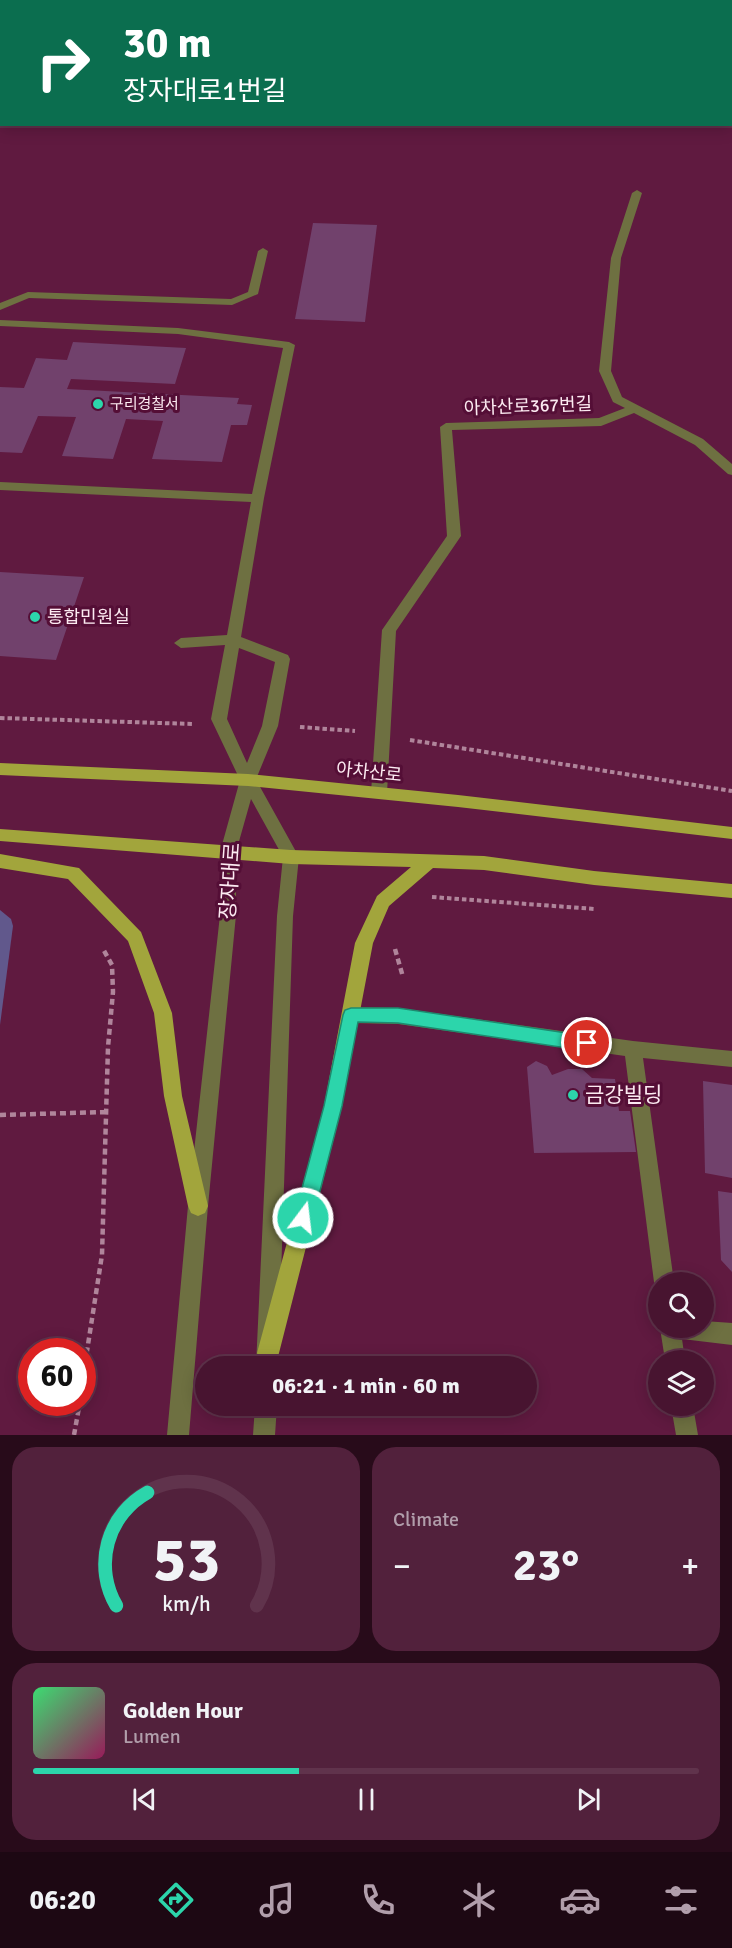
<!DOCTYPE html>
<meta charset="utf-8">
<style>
:root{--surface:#481430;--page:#52213c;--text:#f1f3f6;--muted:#b19eab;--line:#60334c;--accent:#2cd5ab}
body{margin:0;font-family:Signika,"Noto Sans KR",sans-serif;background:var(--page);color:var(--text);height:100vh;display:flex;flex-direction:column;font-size:22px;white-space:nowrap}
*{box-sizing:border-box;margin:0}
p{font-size:20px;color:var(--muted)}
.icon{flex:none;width:33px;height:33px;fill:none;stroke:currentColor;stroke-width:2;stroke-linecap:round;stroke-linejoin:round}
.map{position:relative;height:1435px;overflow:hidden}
.sheet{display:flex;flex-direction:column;gap:12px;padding:12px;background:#280b1a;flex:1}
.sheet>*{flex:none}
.hud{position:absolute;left:0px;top:0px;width:732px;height:126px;box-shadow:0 3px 15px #0003,0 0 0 2px var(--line);background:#0b6e4f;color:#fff;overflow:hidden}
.buttons{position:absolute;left:648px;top:1272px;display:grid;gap:12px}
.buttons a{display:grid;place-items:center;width:66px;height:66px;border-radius:50%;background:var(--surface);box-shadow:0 3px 15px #0003,0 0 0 2px var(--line);font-size:30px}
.speed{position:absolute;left:18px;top:1338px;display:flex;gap:12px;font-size:30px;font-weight:700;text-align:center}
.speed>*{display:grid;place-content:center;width:78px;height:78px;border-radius:50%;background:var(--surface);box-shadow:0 3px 15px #0003,0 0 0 2px var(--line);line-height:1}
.speed .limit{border:9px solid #d22;background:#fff;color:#111}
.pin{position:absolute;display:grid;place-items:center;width:51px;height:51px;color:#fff;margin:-26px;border:3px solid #fff;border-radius:50%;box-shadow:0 2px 6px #0007}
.me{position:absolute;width:66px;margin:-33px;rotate:15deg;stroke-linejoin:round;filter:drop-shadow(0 0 4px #0008)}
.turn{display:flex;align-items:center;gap:21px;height:126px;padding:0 24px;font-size:27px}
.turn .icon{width:78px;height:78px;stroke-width:2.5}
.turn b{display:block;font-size:42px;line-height:51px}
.big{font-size:45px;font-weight:700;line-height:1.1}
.sheet .tile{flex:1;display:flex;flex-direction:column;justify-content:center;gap:9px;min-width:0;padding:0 21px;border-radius:24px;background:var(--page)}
.sheet .dial{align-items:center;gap:0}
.dial svg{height:156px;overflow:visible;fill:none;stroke:var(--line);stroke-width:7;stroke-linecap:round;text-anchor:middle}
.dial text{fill:var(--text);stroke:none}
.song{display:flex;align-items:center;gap:18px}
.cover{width:72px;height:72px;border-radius:9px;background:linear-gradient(135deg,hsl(140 70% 55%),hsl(330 70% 35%))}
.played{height:6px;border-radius:3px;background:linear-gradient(90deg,var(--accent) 40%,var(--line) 40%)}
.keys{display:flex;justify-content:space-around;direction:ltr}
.heat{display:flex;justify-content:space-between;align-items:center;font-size:33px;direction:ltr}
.sheet .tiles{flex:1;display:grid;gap:12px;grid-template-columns:1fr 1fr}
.tile:last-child{grid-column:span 2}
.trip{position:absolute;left:195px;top:1356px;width:342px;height:60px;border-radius:30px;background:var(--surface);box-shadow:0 3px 15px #0003,0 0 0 2px var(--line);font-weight:700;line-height:60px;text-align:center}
.dock{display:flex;height:96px;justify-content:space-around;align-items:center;background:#1d0813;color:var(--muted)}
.dock .icon{width:42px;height:42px}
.dock .selected{color:var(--accent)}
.dock b{font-size:27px;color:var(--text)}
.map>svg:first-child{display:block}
</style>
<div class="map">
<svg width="732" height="1435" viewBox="0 0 732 1435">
<rect width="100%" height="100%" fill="#601a40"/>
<path fill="#61588c" d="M0,910L11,919L13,926L0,1025Z"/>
<path fill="#71416c" d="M313,223L377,225L365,322L295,319Z
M73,342L186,348L175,384L71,379L67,389L239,398L237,404L252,405L247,425H231L222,462L152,459L163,421L126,419L113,459L62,456L76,417L38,416L22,453L0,452V387L24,388L36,358L67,360Z
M0,572L84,577L56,660L0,656Z
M536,1061L547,1066L552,1075L568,1069H582L592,1078L615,1079L619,1111H630L636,1152L534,1153L527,1067Z
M703,1081L732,1085V1178L705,1173Z
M718,1191L732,1193V1272L721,1260Z"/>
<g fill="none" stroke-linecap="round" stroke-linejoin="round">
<path stroke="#b0859b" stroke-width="4" stroke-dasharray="4.5 3" stroke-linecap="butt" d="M0,718L193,724
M300,727L355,731
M410,740L732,791
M432,897L595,909"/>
<path stroke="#b0859b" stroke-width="4.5" stroke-dasharray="6 4" stroke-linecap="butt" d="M395,949L403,977
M0,1115L106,1112
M82,1383L102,1255L108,1047L113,992L112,965L103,949
M74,1435L80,1402"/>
<path fill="#6e7041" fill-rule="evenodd" d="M263,248L268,251L258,294L232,305L29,298L0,310V303L28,292L231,299L248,292L258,251Z
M0,320L178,328L289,342L295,345L264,498L241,637L288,655L290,659L278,726L254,784H242L211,719L225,645L181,648L174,643L181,638L227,635L251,502L0,490V482L252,494L283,348L178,334L0,326ZM239,648L275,662L262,726L247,763L227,719Z"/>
<path fill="#6e7041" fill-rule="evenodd" d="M637,190L642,193L621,258L611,371L622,397L703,439L732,464V475L728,474L695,445L634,413L601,426L452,430L461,536L396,631L387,793L385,797H373L371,793L382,630L447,536L440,427L446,423L599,418L625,408L613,402L599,371L611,258L632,193Z
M351,1007L398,1008L633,1041L732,1051V1067L643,1058L674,1282H658V1290L654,1282L625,1056L398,1024L351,1023L345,1021L342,1015L345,1009Z
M704,1321L732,1323V1345L682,1339L685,1360H665L660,1328H704Z
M671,1406H693L698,1435H676Z"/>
<path fill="#6e7041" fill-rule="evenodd" d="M248,774L254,776L299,857L293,916L278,1366H256L277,916L283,857L251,799L236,852V915L208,1206L189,1435H167L188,1206L220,915V852L240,780L242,776Z
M255,1406H277L275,1435H253Z"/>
<path fill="#a2a53c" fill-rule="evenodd" d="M0,763L248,774L458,795L732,827V839L458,807L248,786L0,775Z
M0,829L291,850L484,856L594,871L732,884V898L594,885L484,870L433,868L389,906L373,943L342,1106L279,1353L276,1361L268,1364L260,1361L257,1353L324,1106L355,943L377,896L411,867L291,864L0,841Z
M0,854L79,868L141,932L172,1013L182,1096L208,1206L205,1213L198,1216L191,1213L188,1206L164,1096L154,1013L128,941L68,879L0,868Z"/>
</g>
<path fill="#2cd5ab" stroke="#1d8a6f" stroke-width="1.5" d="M351,1008H398L587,1036L593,1038L595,1043L593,1049L587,1051L398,1023L358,1022L342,1106L313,1218L310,1225L303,1227L297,1225L294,1218L324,1106L343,1015L345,1010Z"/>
<g fill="#2cd5ab" stroke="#540e36" stroke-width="2">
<circle cx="98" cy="404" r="6"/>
<circle cx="35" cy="617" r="6"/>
<circle cx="573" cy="1095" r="6"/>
</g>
<g text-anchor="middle" stroke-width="6" stroke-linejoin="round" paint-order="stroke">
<g font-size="15" fill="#fceaf1" stroke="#540e36" text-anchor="start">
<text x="110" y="409">구리경찰서</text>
</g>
<g font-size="18" fill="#fceaf1" stroke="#540e36">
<text transform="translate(528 406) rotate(-2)" y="6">아차산로367번길</text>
<text transform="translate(369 772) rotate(6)" y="6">아차산로</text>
</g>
<g font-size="18" fill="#fceaf1" stroke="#540e36" text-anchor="start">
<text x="47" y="623">통합민원실</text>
</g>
<g font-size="21" fill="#fceaf1" stroke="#540e36">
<text transform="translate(230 881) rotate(-86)" y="7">장자대로</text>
</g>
<g font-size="21" fill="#fceaf1" stroke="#540e36" text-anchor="start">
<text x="585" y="1102">금강빌딩</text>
</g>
</g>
</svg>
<div class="buttons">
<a><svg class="icon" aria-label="search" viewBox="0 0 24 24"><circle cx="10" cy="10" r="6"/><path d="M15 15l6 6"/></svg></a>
<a><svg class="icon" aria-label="layers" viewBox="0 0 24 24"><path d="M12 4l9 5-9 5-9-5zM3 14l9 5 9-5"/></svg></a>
</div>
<div class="speed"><div class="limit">60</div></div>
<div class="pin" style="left:587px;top:1043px;background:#d93025"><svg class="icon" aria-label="arrive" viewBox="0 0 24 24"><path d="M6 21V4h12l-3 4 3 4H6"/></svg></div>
<svg class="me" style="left:303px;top:1218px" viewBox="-20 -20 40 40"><circle r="17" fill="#2cd5ab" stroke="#fff" stroke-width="3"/><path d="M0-11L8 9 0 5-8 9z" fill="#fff"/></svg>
<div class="trip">06:21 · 1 min · 60 m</div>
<div class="hud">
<div class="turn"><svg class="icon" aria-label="right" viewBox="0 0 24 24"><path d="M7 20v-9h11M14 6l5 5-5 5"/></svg><div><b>30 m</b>장자대로1번길</div></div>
</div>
</div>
<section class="sheet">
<div class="tiles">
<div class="tile dial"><svg viewBox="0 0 100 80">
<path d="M14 69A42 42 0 1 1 86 69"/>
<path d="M14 69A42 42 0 0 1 30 11" stroke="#2cd5ab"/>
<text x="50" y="56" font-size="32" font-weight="700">53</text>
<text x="50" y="72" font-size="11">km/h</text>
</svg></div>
<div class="tile"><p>Climate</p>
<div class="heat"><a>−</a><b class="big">23°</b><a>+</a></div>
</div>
<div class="tile">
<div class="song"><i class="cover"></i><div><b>Golden Hour</b><p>Lumen</p></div></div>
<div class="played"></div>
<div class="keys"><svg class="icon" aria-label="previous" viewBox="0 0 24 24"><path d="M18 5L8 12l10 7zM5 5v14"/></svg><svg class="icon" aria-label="pause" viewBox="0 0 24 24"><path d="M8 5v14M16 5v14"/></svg><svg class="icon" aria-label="next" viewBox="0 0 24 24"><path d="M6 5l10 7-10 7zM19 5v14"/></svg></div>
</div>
</div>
</section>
<nav class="dock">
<b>06:20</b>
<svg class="icon selected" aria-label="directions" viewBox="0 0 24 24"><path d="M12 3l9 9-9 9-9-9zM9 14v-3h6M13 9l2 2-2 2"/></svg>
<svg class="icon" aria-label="music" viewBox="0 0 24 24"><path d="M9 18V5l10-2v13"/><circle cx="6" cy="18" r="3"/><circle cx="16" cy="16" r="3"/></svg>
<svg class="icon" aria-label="phone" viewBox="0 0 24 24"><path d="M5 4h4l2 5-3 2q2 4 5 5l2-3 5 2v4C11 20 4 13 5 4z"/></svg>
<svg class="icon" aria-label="climate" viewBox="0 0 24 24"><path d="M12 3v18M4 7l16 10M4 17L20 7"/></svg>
<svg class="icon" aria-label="car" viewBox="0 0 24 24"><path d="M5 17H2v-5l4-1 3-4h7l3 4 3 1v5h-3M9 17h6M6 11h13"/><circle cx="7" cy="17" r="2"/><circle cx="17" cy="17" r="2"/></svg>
<svg class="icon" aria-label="filters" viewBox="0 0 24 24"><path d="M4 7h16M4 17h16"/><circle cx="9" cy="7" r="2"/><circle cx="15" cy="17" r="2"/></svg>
</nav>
